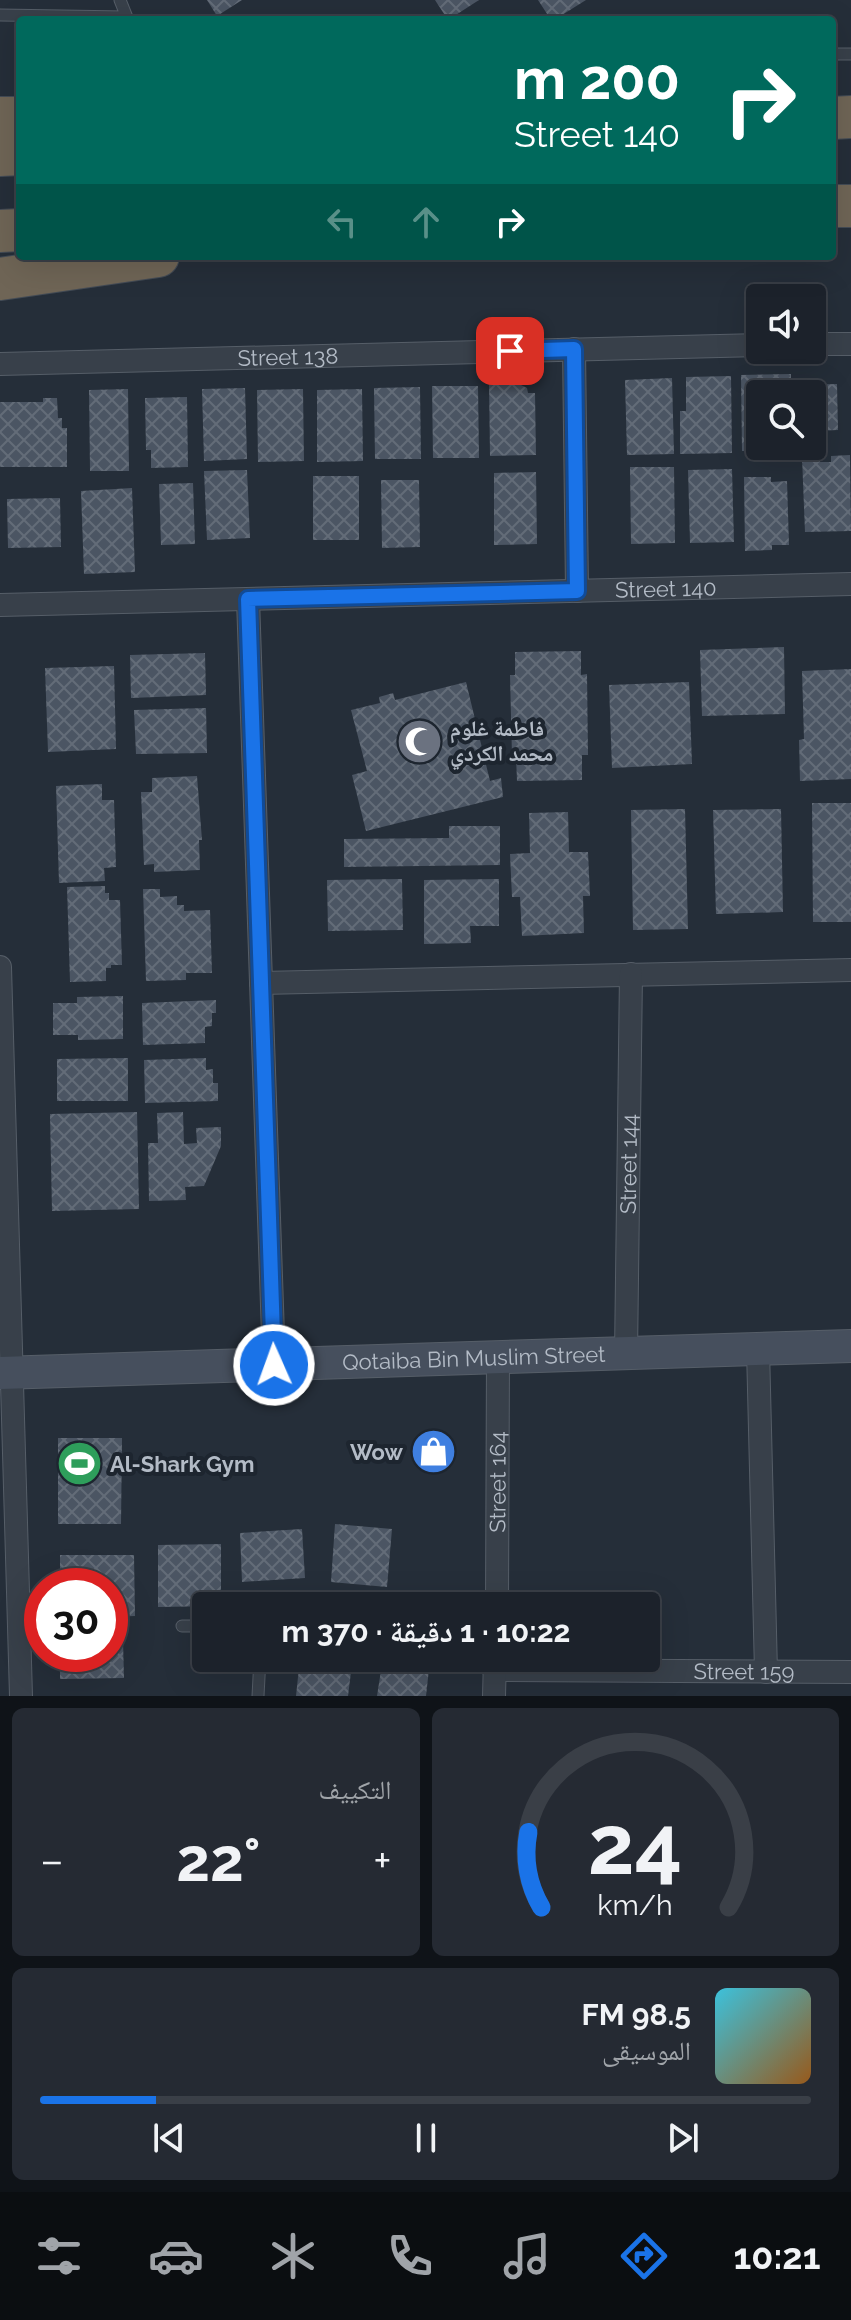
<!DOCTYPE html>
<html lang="ar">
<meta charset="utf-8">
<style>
:root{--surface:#1c222b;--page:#252a33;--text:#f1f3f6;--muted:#a0a4a9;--line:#3a3f47;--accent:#1a73e8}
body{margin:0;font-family:Raleway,"Noto Naskh Arabic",sans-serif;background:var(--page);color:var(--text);direction:rtl;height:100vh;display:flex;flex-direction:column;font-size:30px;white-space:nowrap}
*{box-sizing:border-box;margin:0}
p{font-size:26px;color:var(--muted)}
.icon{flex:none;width:44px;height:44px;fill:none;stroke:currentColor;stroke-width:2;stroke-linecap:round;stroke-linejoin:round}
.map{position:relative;height:1696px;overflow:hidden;direction:ltr}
.sheet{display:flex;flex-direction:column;gap:12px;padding:12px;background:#0f1318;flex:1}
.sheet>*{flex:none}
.top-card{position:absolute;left:16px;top:16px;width:820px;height:244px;border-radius:8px;box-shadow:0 8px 32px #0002,0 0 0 2px var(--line);direction:rtl;background:#00695c;color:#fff;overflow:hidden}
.buttons{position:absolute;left:746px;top:284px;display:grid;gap:16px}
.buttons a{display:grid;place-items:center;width:80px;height:80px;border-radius:8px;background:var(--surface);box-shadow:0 8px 32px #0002,0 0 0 2px var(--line);font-size:40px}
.speed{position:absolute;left:24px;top:1568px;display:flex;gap:16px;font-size:40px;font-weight:700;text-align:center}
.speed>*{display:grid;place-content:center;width:104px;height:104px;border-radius:50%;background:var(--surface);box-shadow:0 8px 32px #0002,0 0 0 2px var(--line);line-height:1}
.speed .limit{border:12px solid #d22;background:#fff;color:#111}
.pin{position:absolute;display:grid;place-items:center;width:68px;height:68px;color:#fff;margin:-34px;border-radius:16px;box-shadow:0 4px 12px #0006}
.me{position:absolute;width:88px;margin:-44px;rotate:358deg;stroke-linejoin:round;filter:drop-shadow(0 0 6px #0008)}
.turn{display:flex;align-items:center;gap:28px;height:168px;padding:0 24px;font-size:36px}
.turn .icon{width:104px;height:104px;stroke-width:2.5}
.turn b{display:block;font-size:56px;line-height:68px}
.lanes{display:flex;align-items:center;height:76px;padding:0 24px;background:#0003;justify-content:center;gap:40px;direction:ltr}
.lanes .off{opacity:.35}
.big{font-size:60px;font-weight:700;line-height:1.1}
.sheet .card{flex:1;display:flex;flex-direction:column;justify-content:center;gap:12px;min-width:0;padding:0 28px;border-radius:12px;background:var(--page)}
.sheet .dial{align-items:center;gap:0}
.dial svg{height:208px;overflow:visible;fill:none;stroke:var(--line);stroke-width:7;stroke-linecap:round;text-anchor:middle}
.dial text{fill:var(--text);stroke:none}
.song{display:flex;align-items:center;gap:24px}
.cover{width:96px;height:96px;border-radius:12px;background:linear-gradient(135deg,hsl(190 70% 55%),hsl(30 70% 35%))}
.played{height:8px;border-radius:4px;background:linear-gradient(90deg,var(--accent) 15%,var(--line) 15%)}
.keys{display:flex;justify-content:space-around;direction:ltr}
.heat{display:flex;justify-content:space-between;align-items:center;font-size:44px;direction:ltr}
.sheet .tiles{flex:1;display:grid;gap:12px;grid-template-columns:1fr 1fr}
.card:last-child{grid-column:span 2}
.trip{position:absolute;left:192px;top:1592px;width:468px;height:80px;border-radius:8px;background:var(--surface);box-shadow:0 8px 32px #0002,0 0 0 2px var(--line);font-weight:700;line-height:80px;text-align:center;direction:rtl}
.dock{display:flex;height:128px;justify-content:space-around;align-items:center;background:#0b0e11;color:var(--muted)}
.dock .icon{width:56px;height:56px}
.dock .current{color:var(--accent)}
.dock b{font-size:36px;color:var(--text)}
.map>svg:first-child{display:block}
</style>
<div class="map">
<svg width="851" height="1696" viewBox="0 0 851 1696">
<defs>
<pattern id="building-cross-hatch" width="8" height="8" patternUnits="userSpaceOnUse" patternTransform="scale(2)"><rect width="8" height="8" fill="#4b5563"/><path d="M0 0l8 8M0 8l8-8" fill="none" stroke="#636c78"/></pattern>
</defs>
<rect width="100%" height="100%" fill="#252e39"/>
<path fill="url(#building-cross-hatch)" d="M207,0H242L217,16Z
M435,0H479L448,20Z
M538,0H586L554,20H551Z
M791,374V394H760V446H791V451H742L741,375Z
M731,376L732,453L680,454V411H686V377Z
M672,378L674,454L627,455L625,380Z
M489,384H519L527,388L528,393H535L536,455L490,456Z
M837,384L838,430L812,431V394H795V385Z
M432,386H478L479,458H433Z
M420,387L421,459H375L374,388Z
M245,388L247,459L204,461L202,389Z
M128,389L129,471H90L89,390Z
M303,389L304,461L258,462L257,390Z
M362,389L363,461L317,462V390Z
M187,397L188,467L151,468V450H146L145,398Z
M43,398H57L58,418H62V428H67V467H0V402H43Z
M850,455L851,531L805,532L802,457L820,456V462H831V456Z
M630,467H674L675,543L631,544Z
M732,469L734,542L690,543L688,470Z
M247,470L250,538L207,540L204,471Z
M536,472L537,544L494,545V473Z
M313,476H359V540H313Z
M744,477H771V482L787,481L789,545H772V550L745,551Z
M381,480H419L420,547L382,548Z
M193,483L195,544L161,545L159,484Z
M132,488L135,572L84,574L81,491Z
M60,498L61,547L8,548L7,499Z
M784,647L785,714L702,716L700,650Z
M581,651V675L587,674L588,755H582V780L517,781L516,756H512L510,675H515V652Z
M205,653L206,695L131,698L130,655Z
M114,666L116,749L48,752L45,668Z
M851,669V779L800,781L799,740L804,739L802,671Z
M466,682L490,781L501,778L503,797L366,831L352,775L367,771L351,710L380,703L379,697L393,693L395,700Z
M689,682L692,764L612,768L609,685Z
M206,708L207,753L136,754L134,710Z
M197,776L202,840H199L200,870L154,872V864L144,865L141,792H152V778Z
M102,784V800H114L116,867L104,868L105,881L59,883L56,786Z
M812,803H851V922H813Z
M685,809L688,929L633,930L631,810Z
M781,809L783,912L716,914L713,810Z
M568,812L569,852H588L590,896H583L584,933L522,936L520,897H512L510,854L530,853L529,813Z
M449,826H500V865L344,867V839L449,838Z
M402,879L403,930L328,931L327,880Z
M499,879V926H470L471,943L424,944V880Z
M105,886V893H109V900H120L122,965H111V968H106V981L70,982L67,887Z
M143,889H160V897L177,896V905H184V911L210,910L212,973H186V980L146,981Z
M123,996V1039L78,1040V1035H53V1003H77V997Z
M216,1000V1013H212V1026L205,1027V1043L143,1045L142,1003Z
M128,1058V1101H57V1059Z
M206,1058V1070L213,1069V1083H218V1101L145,1103L144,1060Z
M137,1112L139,1209L52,1211L50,1114Z
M183,1112L184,1144L197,1143L196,1128L221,1127V1146L204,1186L185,1187L186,1200L149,1201L148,1143H158L157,1113Z
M58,1438H122L121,1524H58Z
M335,1524L392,1529L387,1587L331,1582Z
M302,1529L305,1578L242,1582L240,1533Z
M221,1544V1606L158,1607V1545Z
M60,1555H134L135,1616L110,1617V1586H60Z
M110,1640H123L124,1678L60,1679V1654H110Z
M300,1658L352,1664L348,1696H296Z
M382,1664L429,1669L426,1696H377Z"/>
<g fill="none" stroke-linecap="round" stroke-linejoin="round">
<defs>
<path id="lane" d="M120,0L128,20
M0,15L125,17
M832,54H851
M182,1626H206
M258,1696L260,1658"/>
<g id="street">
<path d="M812,344H851"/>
<path d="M574,349L577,591"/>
<path id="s1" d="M0,364L760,345"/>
<path d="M248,599L274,1365"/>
<path id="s2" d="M0,605L851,584"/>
<path d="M0,967L21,1696"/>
<path d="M261,983L851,970"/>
<path d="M758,1349L766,1672"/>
<path id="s3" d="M626,1354L631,974"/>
<path id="s4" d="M497,1606L498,1358"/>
<path id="s5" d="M494,1670L851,1672"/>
<path d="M494,1696L495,1658"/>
</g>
<g id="secondary">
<path id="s6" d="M0,1373L851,1346"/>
</g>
<path id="highway" d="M0,118H20
M832,118L851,117
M0,155L20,154
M832,206H851
M0,231L20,230
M0,279L158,256"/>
</defs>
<use href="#lane" stroke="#565e68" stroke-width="13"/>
<use href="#street" stroke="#565e68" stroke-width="24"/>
<use href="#secondary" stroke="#565e68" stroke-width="34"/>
<use href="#highway" stroke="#434b55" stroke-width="44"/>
<use href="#lane" stroke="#38404a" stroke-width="11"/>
<use href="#street" stroke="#38404a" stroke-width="22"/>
<use href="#secondary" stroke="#464f5d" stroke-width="32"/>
<use href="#highway" stroke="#6f6556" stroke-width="42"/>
</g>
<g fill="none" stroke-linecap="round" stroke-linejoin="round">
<defs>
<path id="route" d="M274,1365L248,599L577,591L574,349L510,351"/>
</defs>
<use href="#route" stroke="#114b97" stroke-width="20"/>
<use href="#route" stroke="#1a73e8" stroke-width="14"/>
</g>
<defs>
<symbol id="mosque-disc" viewBox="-11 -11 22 22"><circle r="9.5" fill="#6b7280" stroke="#1d252f"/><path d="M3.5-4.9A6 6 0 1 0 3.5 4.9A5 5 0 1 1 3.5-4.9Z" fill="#fff"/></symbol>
<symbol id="shop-disc" viewBox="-11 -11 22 22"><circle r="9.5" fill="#3f7fe0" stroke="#1d252f"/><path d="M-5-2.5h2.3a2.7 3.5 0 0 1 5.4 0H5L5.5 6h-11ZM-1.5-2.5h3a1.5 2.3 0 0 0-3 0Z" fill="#fff"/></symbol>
<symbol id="stadium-disc" viewBox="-11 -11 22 22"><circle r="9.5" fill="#2e9e5b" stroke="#1d252f"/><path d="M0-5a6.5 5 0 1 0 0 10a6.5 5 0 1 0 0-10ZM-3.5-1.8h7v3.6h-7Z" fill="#fff"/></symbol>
</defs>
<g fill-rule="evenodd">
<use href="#mosque-disc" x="394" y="716" width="51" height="51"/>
<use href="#shop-disc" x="408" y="1426" width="51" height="51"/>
<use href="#stadium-disc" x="54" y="1438" width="51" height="51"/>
</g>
<g text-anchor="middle" stroke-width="8" stroke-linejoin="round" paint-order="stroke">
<g font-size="22" fill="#b3bbc6" stroke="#1d252f">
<text dy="8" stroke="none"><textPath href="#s1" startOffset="288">Street 138</textPath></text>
<text dy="8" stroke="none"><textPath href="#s2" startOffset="666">Street 140</textPath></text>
<text dy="8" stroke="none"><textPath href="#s3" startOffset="190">Street 144</textPath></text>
<text dy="8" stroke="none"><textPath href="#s6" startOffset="474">Qotaiba Bin Muslim Street</textPath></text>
<text dy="8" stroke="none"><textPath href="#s4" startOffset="124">Street 164</textPath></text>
<text dy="8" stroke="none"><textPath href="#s5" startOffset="250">Street 159</textPath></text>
</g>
<g font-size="22" font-weight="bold" fill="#b3bbc6" stroke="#1d252f" text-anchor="start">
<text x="450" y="736">فاطمة غلوم<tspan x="450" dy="25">محمد الكردي</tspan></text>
<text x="403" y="1460" text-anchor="end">Wow</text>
<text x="110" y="1472">Al-Shark Gym</text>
</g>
</g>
</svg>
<div class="buttons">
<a><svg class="icon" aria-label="sound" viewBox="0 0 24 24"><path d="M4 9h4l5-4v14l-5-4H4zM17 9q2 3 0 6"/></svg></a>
<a><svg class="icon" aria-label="search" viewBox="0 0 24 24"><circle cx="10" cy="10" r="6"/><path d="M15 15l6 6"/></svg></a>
</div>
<div class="speed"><div class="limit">30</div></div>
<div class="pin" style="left:510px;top:351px;background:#d93025"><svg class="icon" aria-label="arrive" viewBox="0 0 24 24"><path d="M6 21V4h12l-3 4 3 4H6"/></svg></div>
<svg class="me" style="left:274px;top:1365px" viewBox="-20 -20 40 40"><circle r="17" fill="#1a73e8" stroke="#fff" stroke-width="3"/><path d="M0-11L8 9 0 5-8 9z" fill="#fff"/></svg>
<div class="trip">10:22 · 1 دقيقة · 370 m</div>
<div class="top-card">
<div class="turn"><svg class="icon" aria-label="right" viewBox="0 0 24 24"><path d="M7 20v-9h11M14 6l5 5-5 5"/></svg><div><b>200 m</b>Street 140</div></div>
<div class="lanes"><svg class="icon off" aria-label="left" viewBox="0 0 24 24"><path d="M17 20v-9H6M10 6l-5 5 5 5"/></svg><svg class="icon off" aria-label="ahead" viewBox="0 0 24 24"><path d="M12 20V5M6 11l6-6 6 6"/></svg><svg class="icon" aria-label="right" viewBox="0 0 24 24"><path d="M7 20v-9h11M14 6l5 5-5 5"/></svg></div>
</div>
</div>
<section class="sheet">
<div class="tiles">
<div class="card dial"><svg viewBox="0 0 100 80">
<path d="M14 69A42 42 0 1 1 86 69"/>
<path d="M14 69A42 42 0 0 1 9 40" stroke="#1a73e8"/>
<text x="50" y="56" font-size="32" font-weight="700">24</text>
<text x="50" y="72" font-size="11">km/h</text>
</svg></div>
<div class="card"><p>التكييف</p>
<div class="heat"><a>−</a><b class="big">22°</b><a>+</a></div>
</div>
<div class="card">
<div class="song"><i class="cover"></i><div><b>98.5 FM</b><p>الموسيقى</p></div></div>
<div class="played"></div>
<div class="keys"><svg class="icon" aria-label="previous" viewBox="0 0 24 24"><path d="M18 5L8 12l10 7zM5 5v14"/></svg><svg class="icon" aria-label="pause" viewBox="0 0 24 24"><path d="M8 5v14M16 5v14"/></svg><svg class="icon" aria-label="next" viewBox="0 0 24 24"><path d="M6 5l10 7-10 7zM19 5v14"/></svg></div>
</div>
</div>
</section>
<nav class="dock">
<b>10:21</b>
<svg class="icon current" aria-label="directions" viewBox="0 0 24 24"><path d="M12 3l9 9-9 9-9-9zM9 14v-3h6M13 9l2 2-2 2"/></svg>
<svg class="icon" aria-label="music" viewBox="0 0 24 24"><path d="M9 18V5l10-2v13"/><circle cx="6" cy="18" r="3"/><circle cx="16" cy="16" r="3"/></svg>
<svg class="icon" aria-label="phone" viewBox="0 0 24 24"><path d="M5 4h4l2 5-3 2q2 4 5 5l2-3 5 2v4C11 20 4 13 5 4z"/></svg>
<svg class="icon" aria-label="climate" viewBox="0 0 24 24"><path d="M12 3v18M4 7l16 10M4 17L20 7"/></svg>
<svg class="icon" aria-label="car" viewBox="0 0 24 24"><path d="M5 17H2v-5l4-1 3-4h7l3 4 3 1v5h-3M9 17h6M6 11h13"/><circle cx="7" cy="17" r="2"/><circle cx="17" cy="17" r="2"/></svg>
<svg class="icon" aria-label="filters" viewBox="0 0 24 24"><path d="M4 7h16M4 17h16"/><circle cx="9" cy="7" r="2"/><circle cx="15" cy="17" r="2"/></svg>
</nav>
